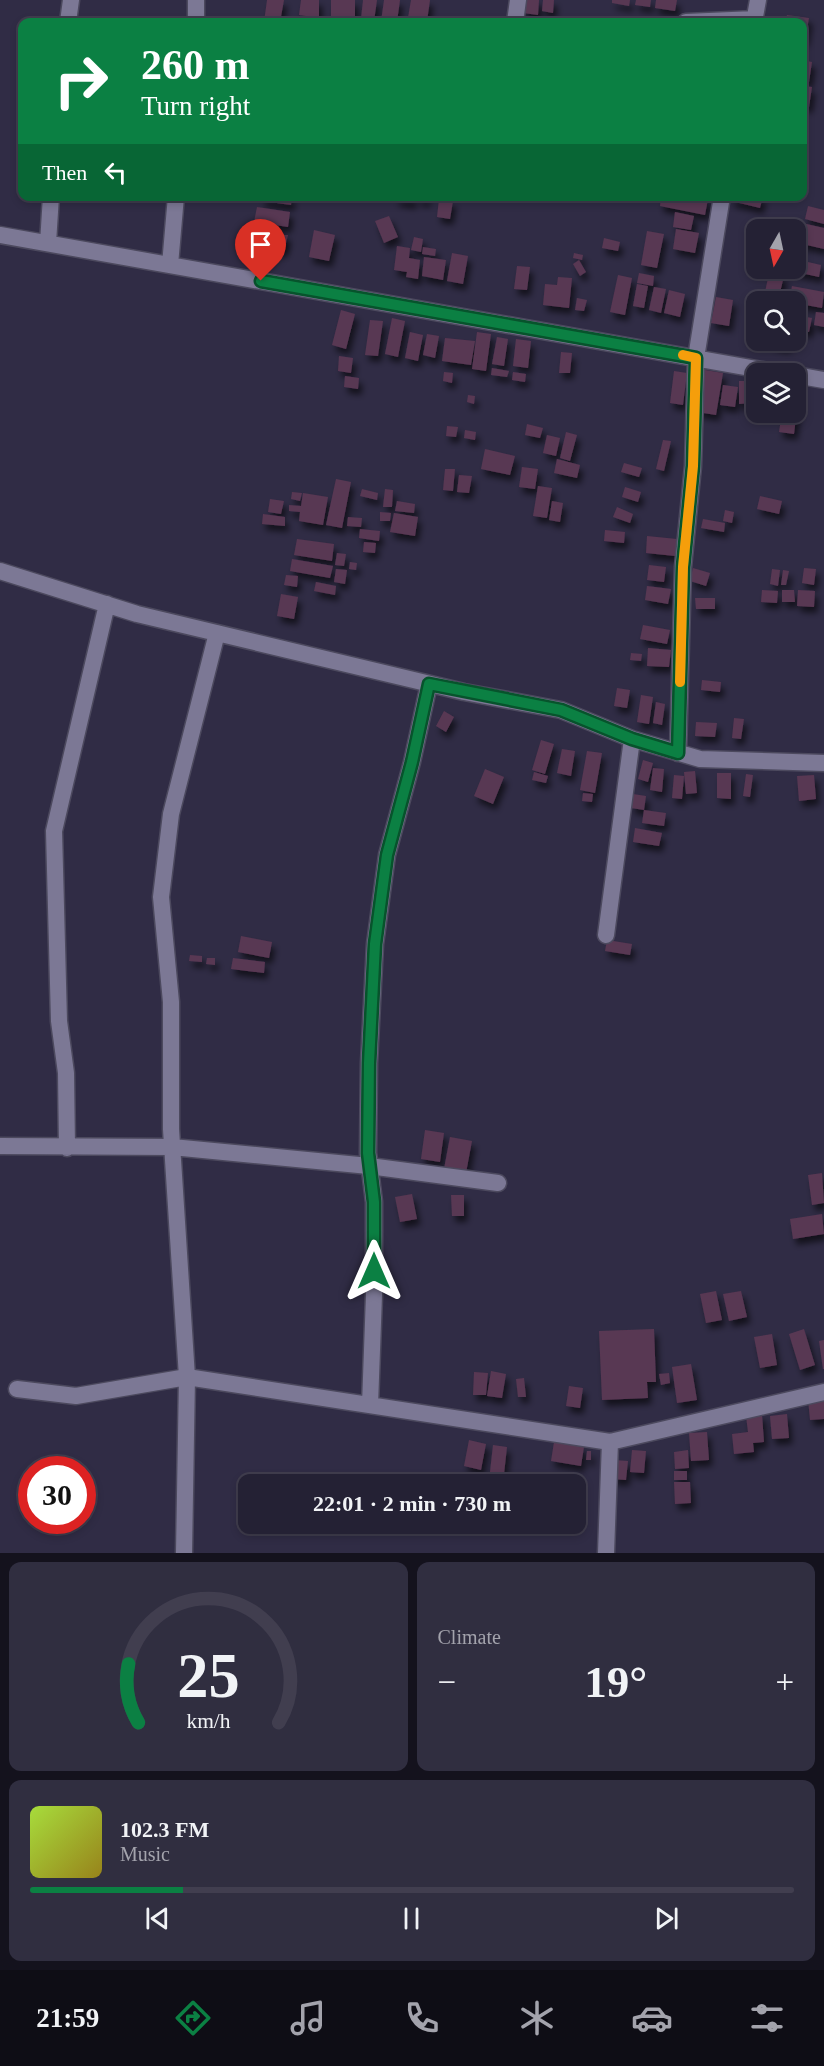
<!DOCTYPE html>
<meta charset="utf-8">
<style>
:root{--surface:#242134;--page:#302e40;--text:#f1f3f6;--muted:#a3a3ac;--line:#413e4f;--accent:#0b8043}
body{margin:0;font-family:Georgia,serif;background:var(--page);color:var(--text);height:100vh;display:flex;flex-direction:column;font-size:22px;white-space:nowrap}
*{box-sizing:border-box;margin:0}
p{font-size:20px;color:var(--muted)}
.icon{flex:none;width:33px;height:33px;fill:none;stroke:currentColor;stroke-width:2;stroke-linecap:round;stroke-linejoin:round}
.map{position:relative;height:1553px;overflow:hidden}
.side{display:flex;flex-direction:column;gap:9px;padding:9px;background:#14121d;flex:1}
.side>*{flex:none}
.hud{position:absolute;left:18px;top:18px;width:789px;height:183px;border-radius:12px;box-shadow:0 3px 9px #0003,0 0 0 2px var(--line);background:#0b8043;color:#fff;overflow:hidden}
.needle{width:39px;rotate:189deg}
.controls{position:absolute;left:746px;top:219px;display:grid;gap:12px}
.controls a{display:grid;place-items:center;width:60px;height:60px;border-radius:12px;background:var(--surface);box-shadow:0 3px 9px #0003,0 0 0 2px var(--line);font-size:30px}
.speed{position:absolute;left:18px;top:1456px;display:flex;gap:12px;font-size:30px;font-weight:700;text-align:center}
.speed>*{display:grid;place-content:center;width:78px;height:78px;border-radius:50%;background:var(--surface);box-shadow:0 3px 9px #0003,0 0 0 2px var(--line);line-height:1}
.speed .limit{border:9px solid #d22;background:#fff;color:#111}
.pin{position:absolute;display:grid;place-items:center;width:51px;height:51px;color:#fff;margin:-62px -26px;border-radius:50% 50% 50% 0;rotate:-45deg;box-shadow:0 0 6px #0007}
.pin .icon{rotate:45deg}
.me{position:absolute;width:66px;margin:-33px;rotate:0deg;stroke-linejoin:round;filter:drop-shadow(0 0 4px #0008)}
.turn{display:flex;align-items:center;gap:21px;height:126px;padding:0 24px;font-size:27px}
.turn .icon{width:78px;height:78px;stroke-width:2.5}
.turn b{display:block;font-size:42px;line-height:51px}
.then{display:flex;align-items:center;height:57px;padding:0 24px;background:#0003;gap:12px;font-size:22px}
.big{font-size:45px;font-weight:800;line-height:1.1}
.side .tile{flex:1;display:flex;flex-direction:column;justify-content:center;gap:9px;min-width:0;padding:0 21px;border-radius:12px;background:var(--page)}
.side .dial{align-items:center;gap:0}
.dial svg{height:156px;overflow:visible;fill:none;stroke:var(--line);stroke-width:7;stroke-linecap:round;text-anchor:middle}
.dial text{fill:var(--text);stroke:none}
.song{display:flex;align-items:center;gap:18px}
.cover{width:72px;height:72px;border-radius:9px;background:linear-gradient(135deg,hsl(80 70% 55%),hsl(50 70% 35%))}
.played{height:6px;border-radius:3px;background:linear-gradient(90deg,var(--accent) 20%,var(--line) 20%)}
.keys{display:flex;justify-content:space-around;direction:ltr}
.heat{display:flex;justify-content:space-between;align-items:center;font-size:33px;direction:ltr}
.side .tiles{flex:1;display:grid;gap:9px;grid-template-columns:1fr 1fr}
.tile:last-child{grid-column:span 2}
.trip{position:absolute;left:238px;top:1474px;width:348px;height:60px;border-radius:12px;background:var(--surface);box-shadow:0 3px 9px #0003,0 0 0 2px var(--line);font-weight:800;line-height:60px;text-align:center}
.tabs{display:flex;height:96px;justify-content:space-around;align-items:center;background:#0e0d15;color:var(--muted)}
.tabs .icon{width:42px;height:42px}
.tabs .selected{color:var(--accent)}
.tabs b{font-size:27px;color:var(--text)}
.map>svg:first-child{display:block}
</style>
<div class="map">
<svg width="824" height="1553" viewBox="0 0 824 1553">
<defs>
<filter id="shadow"><feDropShadow dx="3.5" dy="6" stdDeviation="3" flood-color="#0009"/></filter>
</defs>
<rect width="100%" height="100%" fill="#302c45"/>
<path fill="#593752" filter="url(#shadow)" d="M267,0H284L280,22H264Z
M301,0H319V18L299,15Z
M331,0H355V21L331,20Z
M363,0H377L374,21L361,19Z
M384,0H400L397,22H381Z
M411,0H430L427,21L408,18Z
M525,0H539L538,15L523,13Z
M543,0H554L553,13L542,11Z
M612,0H630L629,6L612,3Z
M636,0H651L650,7L635,5Z
M656,0H677L675,11L655,8Z
M787,15L809,18L805,41L802,40V22H786Z
M802,60L812,62L809,82L802,81Z
M802,86L812,87L809,107L802,106Z
M261,196H292L291,205L262,201Z
M396,196H414L412,203L395,200Z
M418,196H428L427,201L417,200Z
M661,196H696L708,199L705,215L660,206Z
M732,196H763L760,208L731,201Z
M439,199L453,201L450,219L437,217Z
M808,206L824,210V224L805,219Z
M257,207L290,212L288,227L254,222Z
M675,212L694,216L691,230L673,227Z
M389,216L398,237L384,243L375,221Z
M802,223L824,228V249L798,243Z
M676,229L699,233L695,253L673,249Z
M314,230L335,235L329,261L309,257Z
M647,231L664,234L657,268L641,265Z
M272,235H288L284,251L269,248Z
M414,237L423,239L421,252L411,250Z
M604,238L620,242L618,251L602,248Z
M397,246L410,248L409,258L420,260L418,279L406,277L407,272L394,270Z
M423,247L436,249L435,256L422,254Z
M749,248L756,249V265L747,263Z
M452,253L468,256L463,284L447,281Z
M574,253L583,255L582,260L573,258Z
M424,257L446,260L443,280L422,276Z
M579,260L586,272L580,276L573,264Z
M799,260L821,265L819,277L796,272Z
M517,266L530,267L527,290L514,289Z
M639,273L654,276L653,286L637,283Z
M769,273L784,276L778,301L764,297Z
M618,275L632,278L625,315L610,312Z
M558,277L572,278L569,308L543,305L545,284L557,285Z
M637,284L648,286L644,308L633,306Z
M792,286L824,292L822,308L789,302Z
M654,287L666,289L661,313L649,310Z
M669,290L685,294L680,317L664,313Z
M716,297L733,300L729,326L711,323Z
M577,298L587,300L584,311L575,310Z
M341,310L355,314L346,349L332,345Z
M816,312L824,313V327L814,325Z
M755,313L756,314V341L750,340Z
M795,315L812,318L809,332L795,329Z
M392,318L405,321L398,357L385,354Z
M370,320L383,321L378,356L365,355Z
M410,332L423,335L418,361L405,358Z
M477,332L491,334L486,371L472,369Z
M427,334L439,336L435,358L423,355Z
M497,337L508,339L504,366L492,364Z
M445,338L475,341L471,365L442,361Z
M516,339L531,341L528,368L513,366Z
M772,340H788L787,347L771,344Z
M561,352L572,353L570,373H559Z
M339,356L353,358L351,373L338,371Z
M492,368L509,371L507,377L491,375Z
M705,370L723,373L716,415L697,412Z
M674,371L687,373L683,405L670,403Z
M444,372L453,373L452,383L443,381Z
M513,372L526,374L525,382L512,380Z
M345,376L359,378L358,389L344,387Z
M739,381H752L753,403L739,404Z
M723,385L738,387L735,407L720,405Z
M795,393L799,394L794,434L779,432L782,412H795Z
M468,395L475,396L474,404L467,402Z
M527,424L543,428L540,438L525,435Z
M447,426L458,427L456,437L446,436Z
M465,430L476,432L475,440L464,438Z
M566,432L577,435L570,461L560,458Z
M547,435L560,438L556,456L543,453Z
M663,440L671,441L664,471L656,469Z
M485,449L515,456L510,475L481,469Z
M557,459L580,465L577,478L554,473Z
M624,463L642,468L639,477L621,472Z
M522,467L538,469L535,489L519,487Z
M445,469H455L453,491L443,490Z
M459,475L472,476L469,493L457,492Z
M336,479L351,482L342,528L326,525Z
M538,486L552,488L547,518L533,516Z
M625,487L641,492L638,502L622,497Z
M362,489L378,493L377,500L360,496Z
M385,489L393,490L392,507H383Z
M292,492L302,493L300,501L291,499Z
M303,493L328,497L323,525L299,521L300,512L289,511V505L301,506Z
M760,496L782,501L779,514L757,509Z
M270,499L284,501L281,514L268,512Z
M397,501L415,504L414,513L395,511Z
M552,501L563,503L560,522L549,520Z
M617,507L633,514L630,523L613,517Z
M725,510L734,512L732,523L723,521Z
M380,512L391,513L390,521H380Z
M394,513L418,517L415,536L390,532Z
M263,514L285,517V526L262,524Z
M348,517L362,518L361,527L347,526Z
M703,519L725,523L724,532L701,528Z
M360,529L380,531L379,541L359,538Z
M605,530L625,532L624,543L604,541Z
M647,536L677,539L675,556L646,553Z
M297,539L334,544L332,561L294,555Z
M364,542L376,543L375,553L363,552Z
M337,553L346,554L344,566L335,565Z
M292,559L333,566L330,578L290,571Z
M350,562L357,563L356,570L349,569Z
M649,565L666,567L664,582L647,580Z
M693,568L710,573L706,586L690,581Z
M804,568L816,569L814,585L802,583Z
M336,569L347,570L345,584L334,582Z
M772,569L780,570L778,586L770,584Z
M783,570L789,571L786,585H781Z
M286,575L298,576L297,587L284,585Z
M316,582L336,586L335,595L314,591Z
M647,586L671,589L668,604L645,600Z
M762,590L778,591L777,603L761,602Z
M782,590H794L795,602H782Z
M798,590L815,591L814,607L797,606Z
M281,594L298,597L294,619L277,616Z
M695,598H715V609H696Z
M643,625L670,630L667,644L640,639Z
M648,648L671,650L669,667L647,666Z
M631,653L642,654L641,661L630,660Z
M702,680L721,682L720,692L701,690Z
M617,688L630,690L627,708L614,706Z
M641,695L653,697L649,724L637,722Z
M656,702L665,704L662,725L653,723Z
M444,711L454,717L446,732L436,726Z
M734,718L744,719L741,739L732,738Z
M696,722L717,723L715,737L695,736Z
M541,740L554,744L545,774L532,770Z
M562,749L575,751L571,776L557,773Z
M587,751L602,753L595,793L580,790Z
M643,760L653,763L648,782L638,779Z
M653,768L664,769L662,792L650,790Z
M485,769L504,777L493,804L474,796Z
M695,771L697,793L686,794L684,772Z
M534,772L548,776L546,783L532,780Z
M717,773H731V799L717,798Z
M746,774L753,775L750,797L743,796Z
M674,775L684,776L682,799L672,798Z
M814,775L816,799L799,801L797,776Z
M583,793L593,794L592,802L582,801Z
M633,794L646,796L644,810L666,813L664,826L642,823L644,810L631,808Z
M635,828L662,833L659,846L633,842Z
M241,936L272,942L269,958L238,952Z
M607,940L632,944L630,955L605,951Z
M190,955L202,956V962L189,961Z
M207,958H215V965L206,964Z
M233,958L265,962L264,973L231,969Z
M425,1130L444,1133L440,1162L421,1159Z
M450,1137L472,1141L466,1173L444,1169Z
M822,1173L824,1203L812,1205L808,1175Z
M412,1194L417,1219L400,1222L395,1197Z
M451,1195H464V1216H452Z
M822,1214L824,1234L793,1239L790,1219Z
M716,1291L722,1320L706,1323L700,1294Z
M741,1291L747,1317L729,1321L723,1294Z
M654,1329L656,1382H647L648,1398L602,1400L599,1331Z
M804,1329L815,1365L800,1370L789,1334Z
M772,1334L777,1365L760,1368L754,1337Z
M824,1340V1369H823L819,1341Z
M691,1364L697,1400L677,1403L672,1367Z
M491,1371L506,1374L502,1398L487,1396Z
M474,1372L488,1373L486,1395H473Z
M669,1373L670,1383L661,1385L659,1374Z
M524,1378L526,1397H518L516,1379Z
M569,1386L583,1388L580,1408L566,1406Z
M824,1398V1419L810,1420L808,1399Z
M762,1414L764,1442L753,1443L754,1452L734,1454L732,1434L748,1432L746,1416Z
M787,1414L789,1438L772,1439L770,1416Z
M707,1432L709,1460L691,1461L689,1433Z
M469,1440L486,1444L481,1470L464,1466Z
M554,1442L584,1447L581,1466L551,1461Z
M493,1445L507,1447L504,1474L490,1472Z
M632,1450L646,1451L644,1473L630,1472Z
M688,1450L689,1468L675,1469L674,1452Z
M587,1451H591V1460H586Z
M614,1460L628,1461L626,1480L612,1479Z
M674,1471H687V1480H674Z
M473,1472L489,1474L487,1485L471,1484Z
M492,1475L503,1476L502,1482L491,1481Z
M674,1482H690L691,1503L675,1504Z
M576,1494L579,1495L578,1511L576,1510Z"/>
<g fill="none" stroke-linecap="round" stroke-linejoin="round">
<defs>
<path id="minor" d="M68,22L71,0
M196,22V0
M515,22L518,0
M686,22L755,19
M754,22L758,0
M0,235L785,374
M48,243L51,196
M170,265L176,196
M795,375L824,380
M0,571L137,614L464,692L561,710L632,739L700,759L824,763
M678,753L683,567L693,466L696,358L722,196
M606,935L632,739
M0,1146L172,1147L369,1166L498,1183
M67,1148L66,1073L59,1021L54,831L107,604
M17,1389L76,1396L187,1377L610,1442L824,1392
M370,1405L374,1295V1202L368,1153L369,1063L375,944L387,855L412,762L429,684
M184,1553L187,1377L171,1129V1002L161,897L171,814L217,633
M606,1553L610,1442"/>
</defs>
<use href="#minor" stroke="#4c495e" stroke-width="19"/>
<use href="#minor" stroke="#7c7895" stroke-width="16"/>
</g>
<g fill="none" stroke-linecap="round" stroke-linejoin="round">
<defs>
<path id="route" d="M261,281L696,358L693,466L683,567L678,753L632,739L561,710L429,684L412,762L387,855L375,944L369,1063L368,1153L374,1202V1271"/>
</defs>
<use href="#route" stroke="#07532c" stroke-width="15"/>
<use href="#route" stroke="#0b8043" stroke-width="10"/>
<path stroke="#f59e0b" stroke-width="10" d="M680,682L683,567L693,466L696,358L683,355"/>
</g>
</svg>
<div class="controls">
<a><svg class="needle" viewBox="-14 -14 28 28"><path d="M0-13l5 13h-10z" fill="#e53935"/><path d="M0 13l5-13h-10z" fill="#a3a3ac"/></svg></a>
<a><svg class="icon" aria-label="search" viewBox="0 0 24 24"><circle cx="10" cy="10" r="6"/><path d="M15 15l6 6"/></svg></a>
<a><svg class="icon" aria-label="layers" viewBox="0 0 24 24"><path d="M12 4l9 5-9 5-9-5zM3 14l9 5 9-5"/></svg></a>
</div>
<div class="speed"><div class="limit">30</div></div>
<div class="pin" style="left:261px;top:281px;background:#d93025"><svg class="icon" aria-label="arrive" viewBox="0 0 24 24"><path d="M6 21V4h12l-3 4 3 4H6"/></svg></div>
<svg class="me" style="left:374px;top:1271px" viewBox="-20 -20 40 40"><path d="M0-17L14 15 0 8-14 15z" fill="#0b8043" stroke="#fff" stroke-width="4"/></svg>
<div class="trip">22:01 · 2 min · 730 m</div>
<div class="hud">
<div class="turn"><svg class="icon" aria-label="right" viewBox="0 0 24 24"><path d="M7 20v-9h11M14 6l5 5-5 5"/></svg><div><b>260 m</b>Turn right</div></div>
<div class="then">Then<svg class="icon" aria-label="left" viewBox="0 0 24 24"><path d="M17 20v-9H6M10 6l-5 5 5 5"/></svg></div>
</div>
</div>
<section class="side">
<div class="tiles">
<div class="tile dial"><svg viewBox="0 0 100 80">
<path d="M14 69A42 42 0 1 1 86 69"/>
<path d="M14 69A42 42 0 0 1 9 39" stroke="#0b8043"/>
<text x="50" y="56" font-size="32" font-weight="700">25</text>
<text x="50" y="72" font-size="11">km/h</text>
</svg></div>
<div class="tile"><p>Climate</p>
<div class="heat"><a>−</a><b class="big">19°</b><a>+</a></div>
</div>
<div class="tile">
<div class="song"><i class="cover"></i><div><b>102.3 FM</b><p>Music</p></div></div>
<div class="played"></div>
<div class="keys"><svg class="icon" aria-label="previous" viewBox="0 0 24 24"><path d="M18 5L8 12l10 7zM5 5v14"/></svg><svg class="icon" aria-label="pause" viewBox="0 0 24 24"><path d="M8 5v14M16 5v14"/></svg><svg class="icon" aria-label="next" viewBox="0 0 24 24"><path d="M6 5l10 7-10 7zM19 5v14"/></svg></div>
</div>
</div>
</section>
<nav class="tabs">
<b>21:59</b>
<svg class="icon selected" aria-label="directions" viewBox="0 0 24 24"><path d="M12 3l9 9-9 9-9-9zM9 14v-3h6M13 9l2 2-2 2"/></svg>
<svg class="icon" aria-label="music" viewBox="0 0 24 24"><path d="M9 18V5l10-2v13"/><circle cx="6" cy="18" r="3"/><circle cx="16" cy="16" r="3"/></svg>
<svg class="icon" aria-label="phone" viewBox="0 0 24 24"><path d="M5 4h4l2 5-3 2q2 4 5 5l2-3 5 2v4C11 20 4 13 5 4z"/></svg>
<svg class="icon" aria-label="climate" viewBox="0 0 24 24"><path d="M12 3v18M4 7l16 10M4 17L20 7"/></svg>
<svg class="icon" aria-label="car" viewBox="0 0 24 24"><path d="M5 17H2v-5l4-1 3-4h7l3 4 3 1v5h-3M9 17h6M6 11h13"/><circle cx="7" cy="17" r="2"/><circle cx="17" cy="17" r="2"/></svg>
<svg class="icon" aria-label="filters" viewBox="0 0 24 24"><path d="M4 7h16M4 17h16"/><circle cx="9" cy="7" r="2"/><circle cx="15" cy="17" r="2"/></svg>
</nav>
